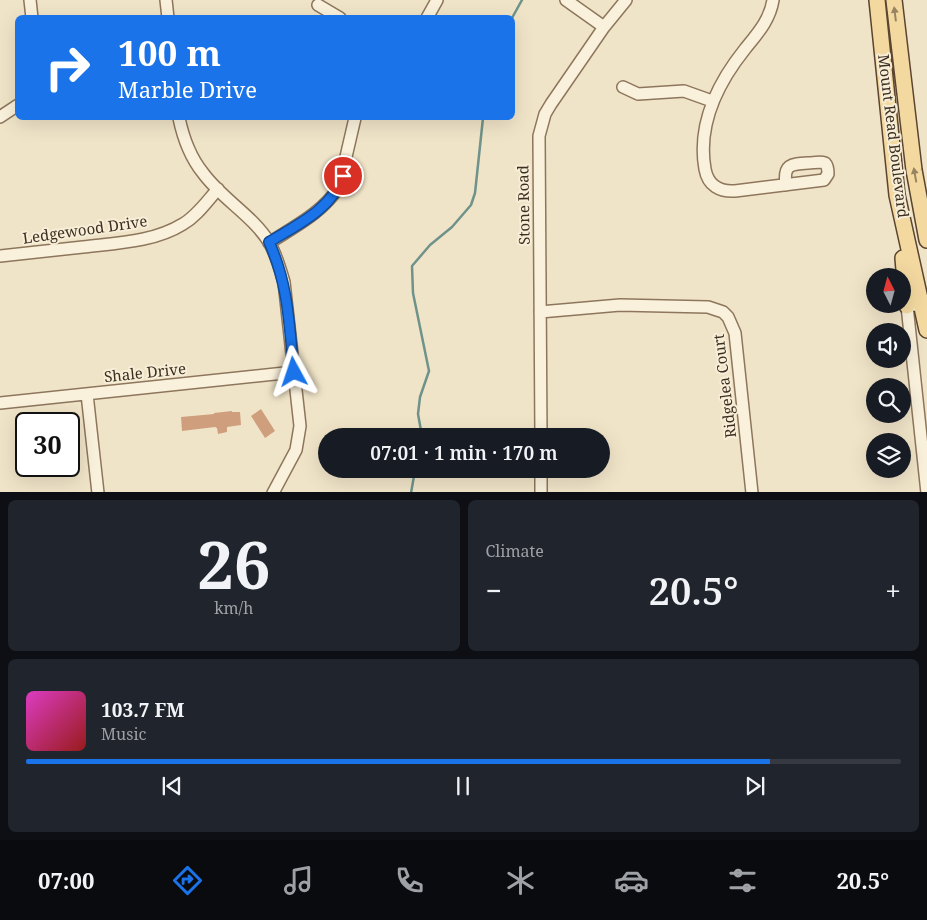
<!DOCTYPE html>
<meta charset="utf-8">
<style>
:root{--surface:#171b24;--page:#20242c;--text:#f1f3f6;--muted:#9ea1a6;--line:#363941;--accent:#1a73e8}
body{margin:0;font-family:"Noto Serif",serif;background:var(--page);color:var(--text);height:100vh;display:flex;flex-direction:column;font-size:19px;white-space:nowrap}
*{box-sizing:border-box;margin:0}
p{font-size:16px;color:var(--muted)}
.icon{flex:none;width:28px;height:28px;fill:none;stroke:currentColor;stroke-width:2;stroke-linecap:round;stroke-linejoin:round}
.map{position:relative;height:492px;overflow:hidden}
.details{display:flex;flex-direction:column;gap:8px;padding:8px;background:#0d0f14;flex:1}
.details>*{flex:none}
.guide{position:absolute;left:15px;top:15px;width:500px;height:105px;border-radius:8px;box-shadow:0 5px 20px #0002;background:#1a73e8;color:#fff;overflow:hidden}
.needle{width:32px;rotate:354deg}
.tools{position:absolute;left:866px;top:268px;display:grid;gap:10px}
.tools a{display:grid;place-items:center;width:45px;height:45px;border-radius:50%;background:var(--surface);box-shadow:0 5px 20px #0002;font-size:25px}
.speed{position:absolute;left:15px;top:412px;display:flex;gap:10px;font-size:25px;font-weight:700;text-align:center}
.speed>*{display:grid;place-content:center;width:65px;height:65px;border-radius:50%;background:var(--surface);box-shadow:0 5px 20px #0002;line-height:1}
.speed .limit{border:2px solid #111;border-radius:8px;background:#fff;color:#111}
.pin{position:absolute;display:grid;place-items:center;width:42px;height:42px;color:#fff;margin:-21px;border:2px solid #fff;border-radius:50%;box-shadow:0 1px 5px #0007}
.me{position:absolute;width:55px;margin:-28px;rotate:355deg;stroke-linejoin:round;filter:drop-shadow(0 0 4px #0008)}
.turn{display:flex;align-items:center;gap:18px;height:105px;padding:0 20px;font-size:22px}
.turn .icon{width:65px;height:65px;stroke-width:2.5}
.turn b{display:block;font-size:35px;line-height:42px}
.big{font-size:38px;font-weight:600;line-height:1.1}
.details .widget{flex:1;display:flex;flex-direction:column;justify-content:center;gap:8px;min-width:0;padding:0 18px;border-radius:8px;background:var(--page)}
.details .dial{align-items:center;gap:0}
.dial b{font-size:65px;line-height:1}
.song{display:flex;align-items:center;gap:15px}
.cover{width:60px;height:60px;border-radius:8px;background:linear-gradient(135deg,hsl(310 70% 55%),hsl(0 70% 35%))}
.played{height:5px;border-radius:2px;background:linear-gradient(90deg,var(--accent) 85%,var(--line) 85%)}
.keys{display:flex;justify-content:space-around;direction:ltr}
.heat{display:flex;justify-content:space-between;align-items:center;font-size:28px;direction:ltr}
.details .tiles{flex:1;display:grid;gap:8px;grid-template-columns:1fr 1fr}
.widget:last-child{grid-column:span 2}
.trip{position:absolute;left:318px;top:428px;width:292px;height:50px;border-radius:25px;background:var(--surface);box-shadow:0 5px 20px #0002;font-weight:600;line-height:50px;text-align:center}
.tab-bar{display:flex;height:80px;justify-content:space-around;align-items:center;background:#090b0e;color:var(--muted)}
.tab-bar .icon{width:35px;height:35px}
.tab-bar .active{color:var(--accent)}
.tab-bar b{font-size:22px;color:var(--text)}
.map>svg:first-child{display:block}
</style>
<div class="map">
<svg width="927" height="493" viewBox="0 0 927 493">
<rect width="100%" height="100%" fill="#f0e4c8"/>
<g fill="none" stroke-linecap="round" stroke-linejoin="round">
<path stroke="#6f938a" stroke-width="2.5" d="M512,18L522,0
M422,436L418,414L420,397L429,371L413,293L412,266L430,245L452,227L471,205L475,193L483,118
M411,493L414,476L419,469"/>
</g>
<path fill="#cf9f7d" d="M261,409L275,431L265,438L251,416Z
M232,411V412H240L241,425L227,427V432L218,434L217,428L215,427L182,431L181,417L214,414V413Z"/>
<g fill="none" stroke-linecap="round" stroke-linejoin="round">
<defs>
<path id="minor" d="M30,0L32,18
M166,0L168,18
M566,0L604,27
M773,0C770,20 757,34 745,49C717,84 697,124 705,169C708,186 720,192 735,191L824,180L828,174C828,170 828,166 825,163C820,161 813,163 809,163C791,164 783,164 786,185
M318,5L340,18
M427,18L437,0
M623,87L638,94L684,91L712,101
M0,117L18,105
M179,118C183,137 190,157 203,173C222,199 252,215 269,242C276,254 280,268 284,282L300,426L296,450L273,493
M269,243C295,226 322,213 339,187L355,118
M0,256C28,253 56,250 83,247C117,243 154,242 183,224C197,216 207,201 218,189
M915,305L907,306L927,493
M540,312L620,305L708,307L723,312L728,317L735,333L752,493
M87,394L98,493
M0,403L294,372
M541,436L539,136L545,114L551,104L604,27L626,0
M541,469V493"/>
<path id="major" d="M877,0L897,195L927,330
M894,0L914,170L927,240
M903,258L907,306"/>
</defs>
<use href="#minor" stroke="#8d765c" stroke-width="14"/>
<use href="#major" stroke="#5b4430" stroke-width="18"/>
<use href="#minor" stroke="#faf1dc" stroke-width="11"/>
<use href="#major" stroke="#f3d9a0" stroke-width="15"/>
</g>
<defs><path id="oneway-solid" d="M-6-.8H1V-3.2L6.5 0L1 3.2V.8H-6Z" transform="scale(1.25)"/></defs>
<g fill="#988460">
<use href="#oneway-solid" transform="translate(895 14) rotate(-97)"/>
<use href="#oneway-solid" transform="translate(915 175) rotate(-100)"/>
</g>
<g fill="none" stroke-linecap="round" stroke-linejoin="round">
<defs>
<path id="route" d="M294,372C289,326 289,286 269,242C297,225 332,209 343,176"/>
</defs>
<use href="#route" stroke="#114b97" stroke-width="12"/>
<use href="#route" stroke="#1a73e8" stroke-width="9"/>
</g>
<g text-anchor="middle" stroke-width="4" stroke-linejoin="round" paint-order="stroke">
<g font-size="15" fill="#3d2e20" stroke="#f7eed8">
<text transform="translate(893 136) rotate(83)" y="5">Mount Read Boulevard</text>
<text transform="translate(524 205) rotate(-91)" y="5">Stone Road</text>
<text transform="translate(85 230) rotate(-8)" y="5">Ledgewood Drive</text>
<text transform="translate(145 373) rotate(-6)" y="5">Shale Drive</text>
<text transform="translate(725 386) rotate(-97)" y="5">Ridgelea Court</text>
</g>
</g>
</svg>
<div class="tools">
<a><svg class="needle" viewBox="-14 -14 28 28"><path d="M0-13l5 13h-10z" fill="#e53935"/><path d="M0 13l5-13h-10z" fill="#9ea1a6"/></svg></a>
<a><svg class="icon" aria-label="sound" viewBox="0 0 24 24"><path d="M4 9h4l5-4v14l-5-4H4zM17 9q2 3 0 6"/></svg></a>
<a><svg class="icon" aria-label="search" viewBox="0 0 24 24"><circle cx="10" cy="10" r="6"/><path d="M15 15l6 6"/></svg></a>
<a><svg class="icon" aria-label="layers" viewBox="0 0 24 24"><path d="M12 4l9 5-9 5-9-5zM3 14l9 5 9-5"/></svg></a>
</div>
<div class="speed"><div class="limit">30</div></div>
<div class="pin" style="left:343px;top:176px;background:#d93025"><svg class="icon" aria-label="arrive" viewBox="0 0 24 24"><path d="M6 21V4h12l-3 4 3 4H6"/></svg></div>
<svg class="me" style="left:294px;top:372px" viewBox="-20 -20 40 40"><path d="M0-17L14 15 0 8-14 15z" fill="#1a73e8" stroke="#fff" stroke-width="4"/></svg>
<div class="trip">07:01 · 1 min · 170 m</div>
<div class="guide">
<div class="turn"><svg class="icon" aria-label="right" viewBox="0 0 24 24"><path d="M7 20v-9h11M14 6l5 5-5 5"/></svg><div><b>100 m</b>Marble Drive</div></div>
</div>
</div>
<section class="details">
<div class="tiles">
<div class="widget dial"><b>26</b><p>km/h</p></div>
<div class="widget"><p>Climate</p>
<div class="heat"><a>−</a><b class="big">20.5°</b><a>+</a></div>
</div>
<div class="widget">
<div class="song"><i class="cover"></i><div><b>103.7 FM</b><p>Music</p></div></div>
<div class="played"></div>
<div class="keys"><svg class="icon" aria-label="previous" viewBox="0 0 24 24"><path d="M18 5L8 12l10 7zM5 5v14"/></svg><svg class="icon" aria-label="pause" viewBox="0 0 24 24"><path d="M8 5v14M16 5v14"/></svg><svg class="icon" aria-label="next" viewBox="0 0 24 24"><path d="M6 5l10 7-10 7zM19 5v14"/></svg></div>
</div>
</div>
</section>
<nav class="tab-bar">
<b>07:00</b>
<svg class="icon active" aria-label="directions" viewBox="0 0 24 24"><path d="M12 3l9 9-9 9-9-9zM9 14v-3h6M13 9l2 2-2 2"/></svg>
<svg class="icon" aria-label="music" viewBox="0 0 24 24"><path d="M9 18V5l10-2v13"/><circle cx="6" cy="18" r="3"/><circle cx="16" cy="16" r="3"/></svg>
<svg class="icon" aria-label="phone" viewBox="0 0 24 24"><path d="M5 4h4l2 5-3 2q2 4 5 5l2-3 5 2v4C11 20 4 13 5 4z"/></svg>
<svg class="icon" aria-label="climate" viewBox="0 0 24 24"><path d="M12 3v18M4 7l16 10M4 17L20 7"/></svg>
<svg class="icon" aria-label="car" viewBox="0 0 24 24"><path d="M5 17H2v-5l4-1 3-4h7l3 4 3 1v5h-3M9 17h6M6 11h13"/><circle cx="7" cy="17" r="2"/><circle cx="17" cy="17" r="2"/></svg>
<svg class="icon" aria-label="filters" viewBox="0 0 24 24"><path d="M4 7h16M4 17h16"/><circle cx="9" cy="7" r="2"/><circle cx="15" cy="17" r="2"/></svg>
<b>20.5°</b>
</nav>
